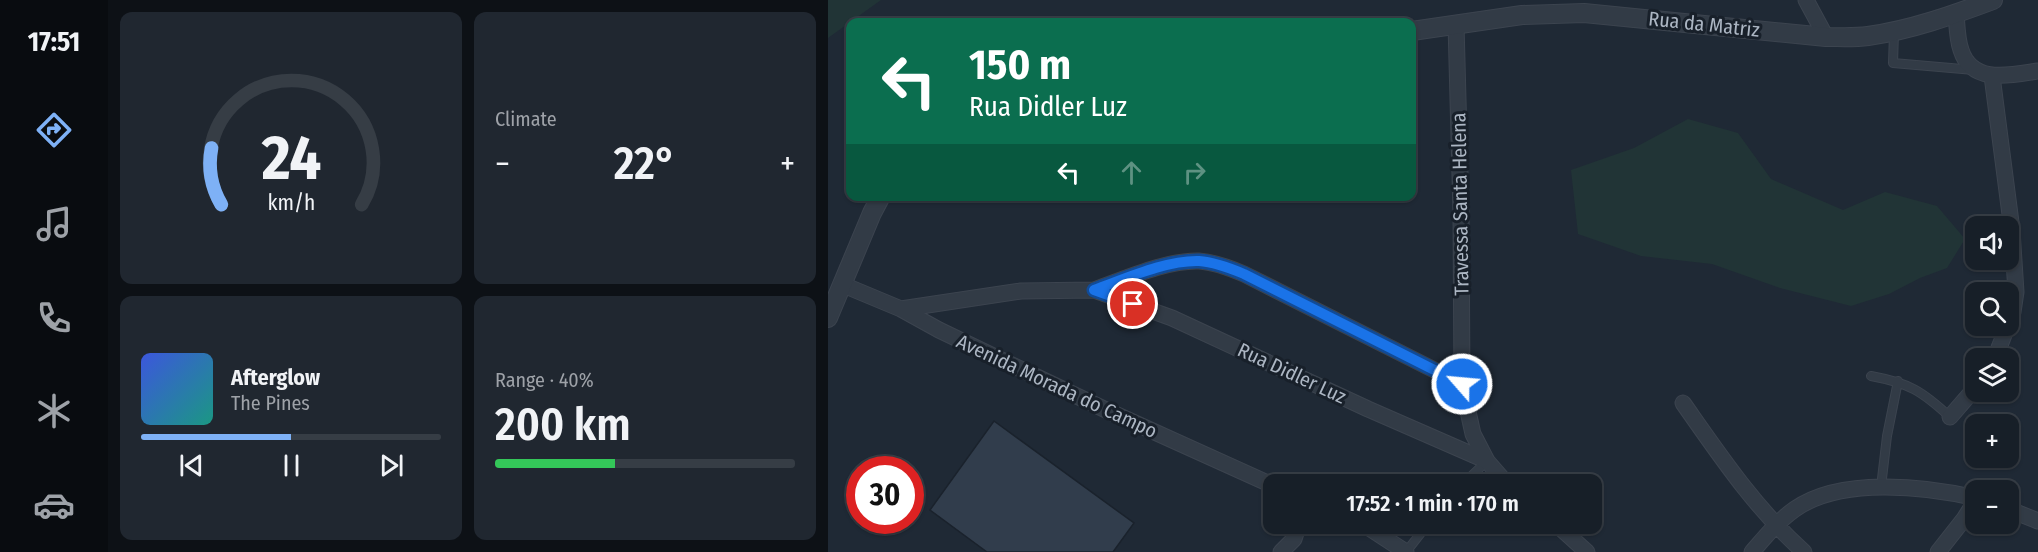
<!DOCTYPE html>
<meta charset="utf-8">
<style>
:root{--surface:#171f28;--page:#202730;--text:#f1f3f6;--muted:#9ea2a8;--line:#363d45;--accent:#7eb1f6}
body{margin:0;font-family:"Fira Sans Condensed",sans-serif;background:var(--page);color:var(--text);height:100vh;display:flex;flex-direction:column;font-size:22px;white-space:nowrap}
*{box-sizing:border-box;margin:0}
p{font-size:20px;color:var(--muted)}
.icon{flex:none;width:33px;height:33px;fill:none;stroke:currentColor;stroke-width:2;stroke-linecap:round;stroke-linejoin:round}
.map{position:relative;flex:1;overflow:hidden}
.drawer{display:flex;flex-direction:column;gap:12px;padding:12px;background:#0d1116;width:720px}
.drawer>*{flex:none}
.top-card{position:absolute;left:18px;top:18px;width:570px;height:183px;border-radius:12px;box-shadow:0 2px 4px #0004,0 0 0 2px var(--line);background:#0b6e4f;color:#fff;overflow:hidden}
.tools{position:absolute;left:1137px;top:216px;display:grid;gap:12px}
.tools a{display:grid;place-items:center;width:54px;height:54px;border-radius:12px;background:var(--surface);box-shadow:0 2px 4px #0004,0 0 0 2px var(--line);font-size:30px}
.speed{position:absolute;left:18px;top:456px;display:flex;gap:12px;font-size:30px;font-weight:700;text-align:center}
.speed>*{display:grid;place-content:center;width:78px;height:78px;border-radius:50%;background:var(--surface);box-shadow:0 2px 4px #0004,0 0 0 2px var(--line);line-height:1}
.speed .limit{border:9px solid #d22;background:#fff;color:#111}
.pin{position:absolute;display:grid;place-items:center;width:51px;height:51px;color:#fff;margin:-26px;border:3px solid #fff;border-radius:50%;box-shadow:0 2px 6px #0007}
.me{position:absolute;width:66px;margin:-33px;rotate:297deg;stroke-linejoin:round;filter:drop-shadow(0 0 4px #0008)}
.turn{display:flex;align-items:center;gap:21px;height:126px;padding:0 24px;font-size:27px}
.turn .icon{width:78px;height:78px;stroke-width:2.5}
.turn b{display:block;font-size:42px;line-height:51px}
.lanes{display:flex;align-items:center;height:57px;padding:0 24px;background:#0003;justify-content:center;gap:30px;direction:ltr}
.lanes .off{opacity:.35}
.big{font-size:45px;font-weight:600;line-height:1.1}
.drawer .card{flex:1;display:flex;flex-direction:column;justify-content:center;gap:9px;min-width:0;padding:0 21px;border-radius:12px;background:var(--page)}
.drawer .dial{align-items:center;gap:0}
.dial svg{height:156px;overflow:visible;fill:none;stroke:var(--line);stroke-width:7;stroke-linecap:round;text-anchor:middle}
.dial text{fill:var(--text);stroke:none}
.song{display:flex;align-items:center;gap:18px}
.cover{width:72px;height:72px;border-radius:9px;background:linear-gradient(135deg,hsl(230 70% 55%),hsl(170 70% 35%))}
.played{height:6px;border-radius:3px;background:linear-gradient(90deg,var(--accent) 50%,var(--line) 50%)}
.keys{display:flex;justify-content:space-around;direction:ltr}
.heat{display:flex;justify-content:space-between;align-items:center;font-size:33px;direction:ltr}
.charge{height:9px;border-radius:4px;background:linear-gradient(90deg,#34c759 40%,var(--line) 0)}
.drawer .tiles{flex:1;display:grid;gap:12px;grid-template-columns:repeat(2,1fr)}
.trip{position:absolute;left:435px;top:474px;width:339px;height:60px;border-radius:12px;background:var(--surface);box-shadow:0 2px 4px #0004,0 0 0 2px var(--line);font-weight:600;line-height:60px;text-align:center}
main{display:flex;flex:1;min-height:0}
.menu{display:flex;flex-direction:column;width:108px;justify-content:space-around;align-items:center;background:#090c10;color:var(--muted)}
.menu .icon{width:42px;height:42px}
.menu .active{color:var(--accent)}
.menu b{font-size:27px;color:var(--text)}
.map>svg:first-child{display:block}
</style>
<main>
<nav class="menu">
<b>17:51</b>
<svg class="icon active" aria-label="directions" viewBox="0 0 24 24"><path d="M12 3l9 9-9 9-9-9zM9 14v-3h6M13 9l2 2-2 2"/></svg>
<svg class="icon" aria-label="music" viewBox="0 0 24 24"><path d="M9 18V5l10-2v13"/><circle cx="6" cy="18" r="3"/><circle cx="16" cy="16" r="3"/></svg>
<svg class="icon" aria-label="phone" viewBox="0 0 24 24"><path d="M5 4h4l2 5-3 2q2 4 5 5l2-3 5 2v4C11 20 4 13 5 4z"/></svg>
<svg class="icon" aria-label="climate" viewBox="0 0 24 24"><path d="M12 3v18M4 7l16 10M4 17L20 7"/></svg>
<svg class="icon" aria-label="car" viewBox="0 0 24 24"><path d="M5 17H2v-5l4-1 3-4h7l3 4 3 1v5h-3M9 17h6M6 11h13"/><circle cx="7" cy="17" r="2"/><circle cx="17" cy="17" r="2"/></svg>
</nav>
<section class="drawer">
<div class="tiles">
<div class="card dial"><svg viewBox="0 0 100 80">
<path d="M14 69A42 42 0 1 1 86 69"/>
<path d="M14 69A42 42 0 0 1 9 40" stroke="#7eb1f6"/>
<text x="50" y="56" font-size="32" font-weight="700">24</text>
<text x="50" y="72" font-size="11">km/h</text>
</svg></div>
<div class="card"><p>Climate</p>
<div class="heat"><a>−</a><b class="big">22°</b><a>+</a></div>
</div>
<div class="card">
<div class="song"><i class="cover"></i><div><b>Afterglow</b><p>The Pines</p></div></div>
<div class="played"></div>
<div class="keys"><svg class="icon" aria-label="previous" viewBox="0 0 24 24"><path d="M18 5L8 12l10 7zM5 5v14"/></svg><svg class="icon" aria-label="pause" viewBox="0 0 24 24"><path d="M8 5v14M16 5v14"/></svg><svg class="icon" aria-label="next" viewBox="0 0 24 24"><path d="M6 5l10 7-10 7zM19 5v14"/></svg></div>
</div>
<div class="card"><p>Range · 40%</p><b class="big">200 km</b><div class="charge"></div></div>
</div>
</section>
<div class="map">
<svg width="1210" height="552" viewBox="0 0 1210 552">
<rect width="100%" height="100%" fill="#1f2935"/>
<path fill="#213436" d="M0,0H53L0,38Z
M860,119L910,133L943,179L1015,210L1057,192L1109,206L1137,239L1119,268L1092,278L1061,294L1023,306L952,288L884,264L813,256L750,234L743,170L806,148Z"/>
<path fill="#313d4c" stroke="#1a222c" stroke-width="1.5" d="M166,421L306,523L285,552H159L102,510Z"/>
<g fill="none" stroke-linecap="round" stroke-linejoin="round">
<defs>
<path id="service" d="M1066,33L1065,63L1146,70
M1043,376C1081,383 1094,391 1122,417
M635,484L659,461
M1053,487L1059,436L1070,381
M578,552L600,524"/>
<path id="minor" d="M978,0L998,37
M1128,13C1129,25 1129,39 1133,50C1144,85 1183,75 1210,71
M628,24L633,213L634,384L645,434L659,461L679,484
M1164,76L1184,230L1188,292L1185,312L1167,358
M13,284L73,309L111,330L278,410L446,486
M266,290C297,279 338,260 371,261C387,262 402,268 416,274L634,384
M73,309L193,291L266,290L344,318L540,409L659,461
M855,403C893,457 927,508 976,552
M1122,417L1148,387
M1180,509L1210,521
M535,524L578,552
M728,524L759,552
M453,552L466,539L471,524
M924,552C937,537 950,521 967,509C1013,477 1096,486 1148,498
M1110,552L1136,519L1148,500"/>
<path id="tertiary" d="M584,31L694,15L756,13L998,37C1012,37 1026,38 1040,36C1083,30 1125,15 1165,0
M0,318L44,213L53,196"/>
</defs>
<use href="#service" stroke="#3c444f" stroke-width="10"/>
<use href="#minor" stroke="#3c444f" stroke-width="17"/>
<use href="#tertiary" stroke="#3c444f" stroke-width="20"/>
<use href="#service" stroke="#323b46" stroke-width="8"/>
<use href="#minor" stroke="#323b46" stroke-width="15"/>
<use href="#tertiary" stroke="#323b46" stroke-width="18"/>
</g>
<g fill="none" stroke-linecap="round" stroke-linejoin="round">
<defs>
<path id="route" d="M305,304L266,290C297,279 338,260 371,261C387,262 402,268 416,274L634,384"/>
</defs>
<use href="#route" stroke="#114b97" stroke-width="15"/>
<use href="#route" stroke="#1a73e8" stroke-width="10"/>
</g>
<g text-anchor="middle" stroke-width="6" stroke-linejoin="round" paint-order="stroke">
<g font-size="20" fill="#acb6c3" stroke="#18202a">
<text transform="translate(876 24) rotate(6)" y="7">Rua da Matriz</text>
<text transform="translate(632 204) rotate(-91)" y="7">Travessa Santa Helena</text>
<text transform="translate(464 373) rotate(25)" y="7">Rua Didler Luz</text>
<text transform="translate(229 386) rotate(25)" y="7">Avenida Morada do Campo</text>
</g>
</g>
</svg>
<div class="tools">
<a><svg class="icon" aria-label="sound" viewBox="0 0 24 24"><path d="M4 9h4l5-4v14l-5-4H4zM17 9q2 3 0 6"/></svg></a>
<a><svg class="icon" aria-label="search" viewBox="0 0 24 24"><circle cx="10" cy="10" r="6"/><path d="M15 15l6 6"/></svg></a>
<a><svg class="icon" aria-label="layers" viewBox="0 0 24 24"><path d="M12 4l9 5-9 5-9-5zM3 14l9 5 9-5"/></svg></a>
<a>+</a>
<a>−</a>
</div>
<div class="speed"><div class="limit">30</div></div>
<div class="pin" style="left:305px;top:304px;background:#d93025"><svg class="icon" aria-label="arrive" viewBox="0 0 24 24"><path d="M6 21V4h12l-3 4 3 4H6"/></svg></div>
<svg class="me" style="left:634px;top:384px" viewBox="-20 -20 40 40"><circle r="17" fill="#1a73e8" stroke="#fff" stroke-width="3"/><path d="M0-11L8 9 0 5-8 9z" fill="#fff"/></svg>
<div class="trip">17:52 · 1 min · 170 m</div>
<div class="top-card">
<div class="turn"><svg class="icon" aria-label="left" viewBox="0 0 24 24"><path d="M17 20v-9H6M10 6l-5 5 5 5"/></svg><div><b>150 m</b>Rua Didler Luz</div></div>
<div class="lanes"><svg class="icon" aria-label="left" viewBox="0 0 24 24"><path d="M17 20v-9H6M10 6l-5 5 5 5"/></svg><svg class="icon off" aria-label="ahead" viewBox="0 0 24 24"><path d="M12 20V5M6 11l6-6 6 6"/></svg><svg class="icon off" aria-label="right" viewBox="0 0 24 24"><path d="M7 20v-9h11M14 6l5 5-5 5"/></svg></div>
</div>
</div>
</main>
